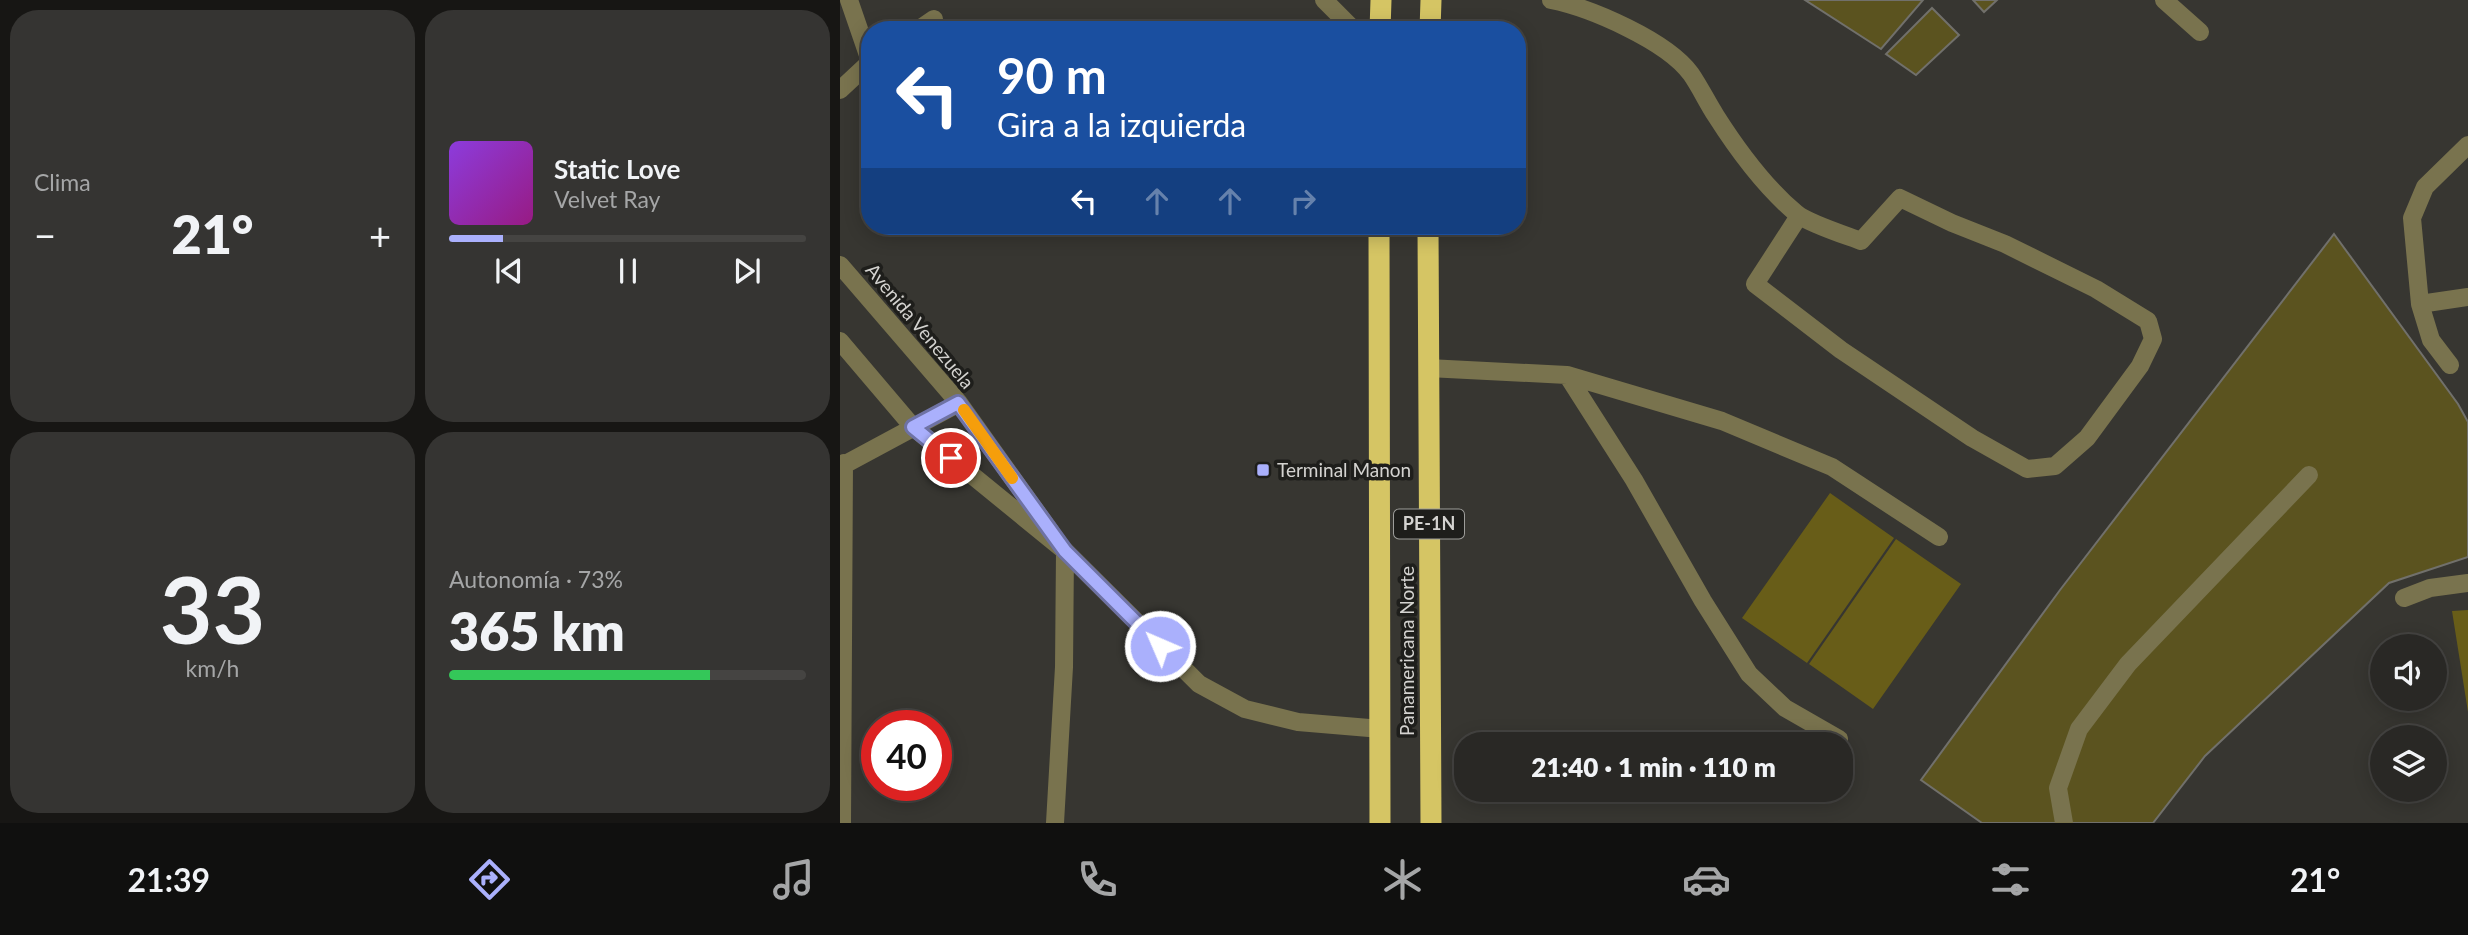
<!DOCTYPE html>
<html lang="es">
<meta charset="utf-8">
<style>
:root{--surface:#292825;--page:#353432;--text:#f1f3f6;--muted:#a5a6a7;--line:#454442;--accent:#aab0fc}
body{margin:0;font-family:Lato,sans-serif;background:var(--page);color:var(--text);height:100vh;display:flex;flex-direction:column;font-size:26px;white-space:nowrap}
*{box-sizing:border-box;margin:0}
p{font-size:23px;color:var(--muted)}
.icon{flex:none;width:38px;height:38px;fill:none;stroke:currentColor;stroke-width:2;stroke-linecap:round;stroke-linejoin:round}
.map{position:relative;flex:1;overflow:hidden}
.drawer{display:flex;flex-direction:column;gap:10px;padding:10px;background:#171614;width:840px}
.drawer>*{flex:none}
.hud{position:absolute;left:21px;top:21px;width:665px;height:214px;border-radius:28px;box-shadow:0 4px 18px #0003,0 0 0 2px var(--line);background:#1a4fa0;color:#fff;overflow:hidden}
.controls{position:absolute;left:1530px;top:634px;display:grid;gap:14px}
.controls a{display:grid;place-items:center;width:77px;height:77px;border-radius:50%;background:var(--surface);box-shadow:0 4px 18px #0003,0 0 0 2px var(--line);font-size:35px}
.speed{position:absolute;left:21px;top:710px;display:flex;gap:14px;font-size:35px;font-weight:700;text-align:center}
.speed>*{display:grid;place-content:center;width:91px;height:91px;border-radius:50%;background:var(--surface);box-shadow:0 4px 18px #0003,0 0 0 2px var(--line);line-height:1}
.speed .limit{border:10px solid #d22;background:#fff;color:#111}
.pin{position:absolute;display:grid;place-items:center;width:60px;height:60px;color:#fff;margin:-30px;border:4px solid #fff;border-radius:50%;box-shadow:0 2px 7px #0007}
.me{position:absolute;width:77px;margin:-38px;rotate:315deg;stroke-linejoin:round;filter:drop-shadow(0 0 5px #0008)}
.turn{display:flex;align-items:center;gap:24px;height:147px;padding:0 21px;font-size:32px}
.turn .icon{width:91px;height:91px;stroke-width:2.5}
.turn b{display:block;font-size:49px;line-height:60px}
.lanes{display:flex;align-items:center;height:66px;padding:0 21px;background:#0003;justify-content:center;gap:35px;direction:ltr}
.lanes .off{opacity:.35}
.big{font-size:52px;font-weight:800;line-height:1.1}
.drawer .card{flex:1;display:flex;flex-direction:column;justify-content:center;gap:10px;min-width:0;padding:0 24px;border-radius:28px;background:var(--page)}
.drawer .dial{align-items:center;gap:0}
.dial b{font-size:91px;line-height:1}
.song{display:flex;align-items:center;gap:21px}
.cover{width:84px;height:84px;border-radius:10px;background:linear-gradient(135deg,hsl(270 70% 55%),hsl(310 70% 35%))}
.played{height:7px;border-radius:4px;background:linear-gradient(90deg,var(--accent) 15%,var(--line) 15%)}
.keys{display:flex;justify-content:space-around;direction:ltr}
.heat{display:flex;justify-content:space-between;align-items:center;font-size:38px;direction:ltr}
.charge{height:10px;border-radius:5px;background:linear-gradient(90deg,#34c759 73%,var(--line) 0)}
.drawer .tiles{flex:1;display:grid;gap:10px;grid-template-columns:repeat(2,1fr)}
.trip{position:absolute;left:614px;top:732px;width:399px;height:70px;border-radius:28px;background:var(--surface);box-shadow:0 4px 18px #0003,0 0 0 2px var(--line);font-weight:800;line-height:70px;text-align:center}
.dock{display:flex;height:112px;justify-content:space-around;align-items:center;background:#10100f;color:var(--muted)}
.dock .icon{width:49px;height:49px}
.dock .active{color:var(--accent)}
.dock b{font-size:32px;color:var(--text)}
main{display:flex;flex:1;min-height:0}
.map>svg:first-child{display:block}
</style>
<main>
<section class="drawer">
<div class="tiles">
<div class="card"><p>Clima</p>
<div class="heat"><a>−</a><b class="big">21°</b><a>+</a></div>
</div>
<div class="card">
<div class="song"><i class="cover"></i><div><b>Static Love</b><p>Velvet Ray</p></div></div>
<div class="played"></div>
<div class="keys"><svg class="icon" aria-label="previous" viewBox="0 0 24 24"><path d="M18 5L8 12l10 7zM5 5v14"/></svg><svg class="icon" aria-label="pause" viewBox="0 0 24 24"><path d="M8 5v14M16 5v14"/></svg><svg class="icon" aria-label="next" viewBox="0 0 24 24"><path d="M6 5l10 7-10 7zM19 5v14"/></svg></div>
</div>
<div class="card dial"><b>33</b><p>km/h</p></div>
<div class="card"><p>Autonomía · 73%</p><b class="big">365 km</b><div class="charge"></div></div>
</div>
</section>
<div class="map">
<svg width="1628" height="823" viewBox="0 0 1628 823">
<rect width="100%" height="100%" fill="#373631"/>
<path fill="#685d18" d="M990,493L1054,538L967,663L902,618Z
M1056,539L1121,584L1033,709L969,664Z
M1628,610V712L1612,611Z"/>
<path fill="#5b531f" stroke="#71706b" stroke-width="2" d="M965,0H1083L1041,49Z
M1133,0H1157L1144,12Z
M1092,8L1119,35L1076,75L1046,54Z
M1494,234L1618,404L1628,422V557L1549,583L1365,756L1313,823H1142L1081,780L1220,590Z"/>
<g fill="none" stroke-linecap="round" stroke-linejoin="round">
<path stroke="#79734e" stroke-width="18" d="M9,0L30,61
M484,0L514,30
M711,0C751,8 827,41 851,74C860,87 867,102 876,116C897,149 927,189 957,214C970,224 1005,235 1021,241L1060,198L1112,223L1165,244L1256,289L1308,321L1313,339L1300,366L1247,438L1215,466L1187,469L1132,438L1001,350L915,284L959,216
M1324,0L1360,32
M78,30L94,19
M0,90L30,62
M0,265L119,403L211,532
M1580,304L1628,297
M0,341L73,427L225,551L359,684L405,709L458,722L541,729
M1610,365L1591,340L1580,304L1572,218L1585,187L1628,145
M588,368L727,375L882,421L992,467L1099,537
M727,375L794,480L863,601L909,674L945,708L999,739
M0,467L119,403
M1564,598L1590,588L1628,583
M2,823L4,463
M215,823L224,667L225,551
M1224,823L1218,788L1239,729L1288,664L1469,475"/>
<path stroke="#d5c564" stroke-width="21" d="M540,30L541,0
M590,30L591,0
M539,226L540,823
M588,226L591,823"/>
</g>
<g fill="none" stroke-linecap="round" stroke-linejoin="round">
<defs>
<path id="route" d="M111,458L73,427L118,403L225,551L320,646"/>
</defs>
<use href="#route" stroke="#6e72a4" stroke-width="18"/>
<use href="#route" stroke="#aab0fc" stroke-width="12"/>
<path stroke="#f59e0b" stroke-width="12" d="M124,410L172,478"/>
</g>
<rect fill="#aab0fc" stroke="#1e1e1b" stroke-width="2.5" x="416" y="463" width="14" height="14" rx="3.5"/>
<g text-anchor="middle" stroke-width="7" stroke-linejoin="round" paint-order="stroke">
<rect fill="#1e1e1b" stroke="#9d9d9a" stroke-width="2" x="554" y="509.5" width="70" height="29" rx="5"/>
<g font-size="18" font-weight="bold" fill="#d4d3d0">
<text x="589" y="530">PE-1N</text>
</g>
<g font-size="19" fill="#d4d3d0" stroke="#1e1e1b">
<text transform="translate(80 326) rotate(50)" y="7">Avenida Venezuela</text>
<text transform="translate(567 651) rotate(-90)" y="7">Panamericana Norte</text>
</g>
<g font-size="19" fill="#d4d3d0" stroke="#1e1e1b" text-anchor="start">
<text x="437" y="477">Terminal Manon</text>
</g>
</g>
</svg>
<div class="controls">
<a><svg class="icon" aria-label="sound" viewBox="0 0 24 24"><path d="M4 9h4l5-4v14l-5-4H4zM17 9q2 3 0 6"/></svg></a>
<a><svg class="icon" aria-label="layers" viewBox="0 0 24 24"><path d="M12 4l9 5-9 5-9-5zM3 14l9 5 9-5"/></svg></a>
</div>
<div class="speed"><div class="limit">40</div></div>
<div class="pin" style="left:111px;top:458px;background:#d93025"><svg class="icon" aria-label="arrive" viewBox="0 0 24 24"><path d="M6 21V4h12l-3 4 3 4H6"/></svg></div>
<svg class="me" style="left:320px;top:646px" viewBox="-20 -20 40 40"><circle r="17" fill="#aab0fc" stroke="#fff" stroke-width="3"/><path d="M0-11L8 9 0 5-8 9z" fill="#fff"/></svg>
<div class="trip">21:40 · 1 min · 110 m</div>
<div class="hud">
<div class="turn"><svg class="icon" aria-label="left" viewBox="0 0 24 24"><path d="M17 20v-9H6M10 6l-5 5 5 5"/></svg><div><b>90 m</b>Gira a la izquierda</div></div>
<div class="lanes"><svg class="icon" aria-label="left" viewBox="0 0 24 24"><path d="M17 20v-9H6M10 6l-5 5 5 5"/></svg><svg class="icon off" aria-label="ahead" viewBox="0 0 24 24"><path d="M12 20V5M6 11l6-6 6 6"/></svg><svg class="icon off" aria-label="ahead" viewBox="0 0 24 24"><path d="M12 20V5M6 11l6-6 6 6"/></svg><svg class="icon off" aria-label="right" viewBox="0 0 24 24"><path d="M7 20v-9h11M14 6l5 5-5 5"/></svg></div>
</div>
</div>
</main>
<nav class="dock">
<b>21:39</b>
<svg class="icon active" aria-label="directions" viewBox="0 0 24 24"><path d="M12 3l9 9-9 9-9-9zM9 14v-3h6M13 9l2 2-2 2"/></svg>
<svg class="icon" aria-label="music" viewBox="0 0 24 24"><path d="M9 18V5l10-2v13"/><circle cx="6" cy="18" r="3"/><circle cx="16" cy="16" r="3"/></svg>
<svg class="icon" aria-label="phone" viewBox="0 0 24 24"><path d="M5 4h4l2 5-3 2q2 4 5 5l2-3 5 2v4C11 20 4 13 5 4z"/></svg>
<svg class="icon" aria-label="climate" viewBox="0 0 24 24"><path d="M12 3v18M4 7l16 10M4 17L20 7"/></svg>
<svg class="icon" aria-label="car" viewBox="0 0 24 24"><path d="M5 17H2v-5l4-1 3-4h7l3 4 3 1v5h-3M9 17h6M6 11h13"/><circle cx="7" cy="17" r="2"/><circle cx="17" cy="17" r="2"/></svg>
<svg class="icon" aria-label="filters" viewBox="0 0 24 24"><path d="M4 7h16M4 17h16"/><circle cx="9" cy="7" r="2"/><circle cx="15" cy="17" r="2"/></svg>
<b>21°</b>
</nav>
